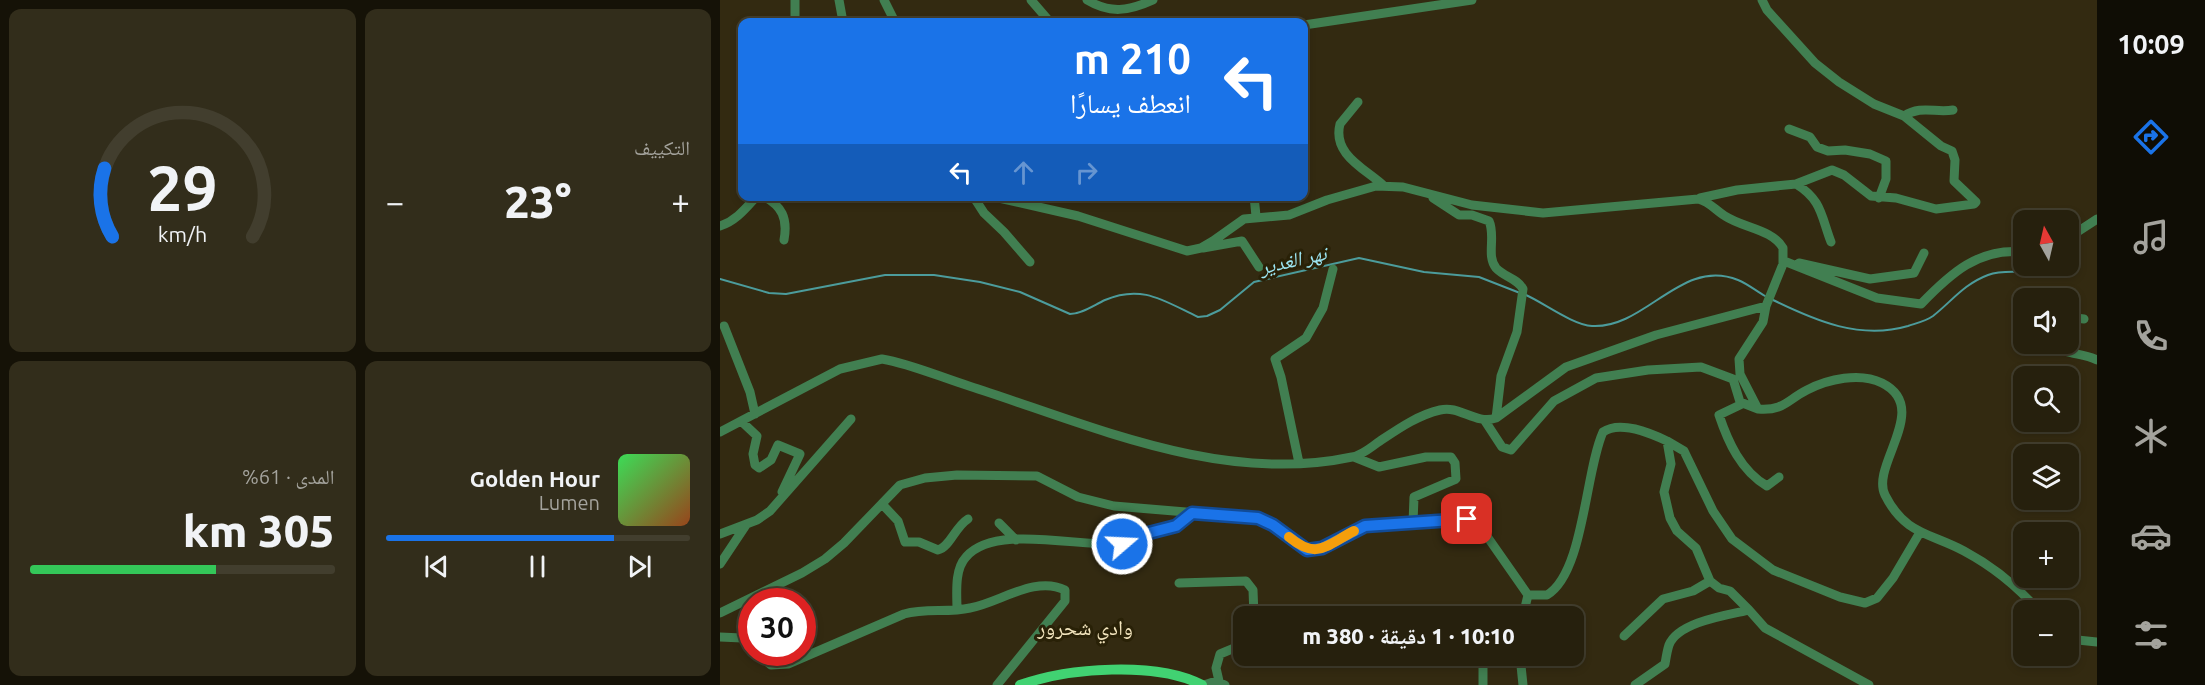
<!DOCTYPE html>
<html lang="ar">
<meta charset="utf-8">
<style>
:root{--surface:#26200d;--page:#322d1b;--text:#f1f3f6;--muted:#a4a39d;--line:#423e2e;--accent:#1a73e8}
body{margin:0;font-family:Ubuntu,"Noto Naskh Arabic",sans-serif;background:var(--page);color:var(--text);direction:rtl;height:100vh;display:flex;flex-direction:column;font-size:22px;white-space:nowrap}
*{box-sizing:border-box;margin:0}
p{font-size:20px;color:var(--muted)}
.icon{flex:none;width:33px;height:33px;fill:none;stroke:currentColor;stroke-width:2;stroke-linecap:round;stroke-linejoin:round}
.map{position:relative;flex:1;overflow:hidden;direction:ltr}
.details{display:flex;flex-direction:column;gap:9px;padding:9px;background:#151207;width:720px}
.details>*{flex:none}
.guide{position:absolute;left:18px;top:18px;width:570px;height:183px;border-radius:12px;box-shadow:0 3px 9px #0003,0 0 0 2px var(--line);direction:rtl;background:#1a73e8;color:#fff;overflow:hidden}
.needle{width:39px;rotate:352deg}
.fabs{position:absolute;left:1293px;top:210px;display:grid;gap:12px}
.fabs a{display:grid;place-items:center;width:66px;height:66px;border-radius:12px;background:var(--surface);box-shadow:0 3px 9px #0003,0 0 0 2px var(--line);font-size:30px}
.speed{position:absolute;left:18px;top:588px;display:flex;gap:12px;font-size:30px;font-weight:700;text-align:center}
.speed>*{display:grid;place-content:center;width:78px;height:78px;border-radius:50%;background:var(--surface);box-shadow:0 3px 9px #0003,0 0 0 2px var(--line);line-height:1}
.speed .limit{border:9px solid #d22;background:#fff;color:#111}
.pin{position:absolute;display:grid;place-items:center;width:51px;height:51px;color:#fff;margin:-26px;border-radius:12px;box-shadow:0 3px 9px #0006}
.me{position:absolute;width:66px;margin:-33px;rotate:71deg;stroke-linejoin:round;filter:drop-shadow(0 0 4px #0008)}
.turn{display:flex;align-items:center;gap:21px;height:126px;padding:0 18px;font-size:27px}
.turn .icon{width:78px;height:78px;stroke-width:2.5}
.turn b{display:block;font-size:42px;line-height:51px}
.lanes{display:flex;align-items:center;height:57px;padding:0 18px;background:#0003;justify-content:center;gap:30px;direction:ltr}
.lanes .off{opacity:.35}
.big{font-size:45px;font-weight:800;line-height:1.1}
.details .tile{flex:1;display:flex;flex-direction:column;justify-content:center;gap:9px;min-width:0;padding:0 21px;border-radius:12px;background:var(--page)}
.details .dial{align-items:center;gap:0}
.dial svg{height:156px;overflow:visible;fill:none;stroke:var(--line);stroke-width:7;stroke-linecap:round;text-anchor:middle}
.dial text{fill:var(--text);stroke:none}
.song{display:flex;align-items:center;gap:18px}
.cover{width:72px;height:72px;border-radius:9px;background:linear-gradient(135deg,hsl(130 70% 55%),hsl(20 70% 35%))}
.played{height:6px;border-radius:3px;background:linear-gradient(90deg,var(--accent) 75%,var(--line) 75%)}
.keys{display:flex;justify-content:space-around;direction:ltr}
.heat{display:flex;justify-content:space-between;align-items:center;font-size:33px;direction:ltr}
.charge{height:9px;border-radius:4px;background:linear-gradient(90deg,#34c759 61%,var(--line) 0)}
.details .tiles{flex:1;display:grid;gap:9px;grid-template-columns:repeat(2,1fr)}
.trip{position:absolute;left:513px;top:606px;width:351px;height:60px;border-radius:12px;background:var(--surface);box-shadow:0 3px 9px #0003,0 0 0 2px var(--line);font-weight:800;line-height:60px;text-align:center;direction:rtl}
main{display:flex;flex:1;min-height:0}
.tab-bar{display:flex;flex-direction:column;width:108px;justify-content:space-around;align-items:center;background:#0f0d05;color:var(--muted)}
.tab-bar .icon{width:42px;height:42px}
.tab-bar .current{color:var(--accent)}
.tab-bar b{font-size:27px;color:var(--text)}
.map>svg:first-child{display:block}
</style>
<main>
<nav class="tab-bar">
<b>10:09</b>
<svg class="icon current" aria-label="directions" viewBox="0 0 24 24"><path d="M12 3l9 9-9 9-9-9zM9 14v-3h6M13 9l2 2-2 2"/></svg>
<svg class="icon" aria-label="music" viewBox="0 0 24 24"><path d="M9 18V5l10-2v13"/><circle cx="6" cy="18" r="3"/><circle cx="16" cy="16" r="3"/></svg>
<svg class="icon" aria-label="phone" viewBox="0 0 24 24"><path d="M5 4h4l2 5-3 2q2 4 5 5l2-3 5 2v4C11 20 4 13 5 4z"/></svg>
<svg class="icon" aria-label="climate" viewBox="0 0 24 24"><path d="M12 3v18M4 7l16 10M4 17L20 7"/></svg>
<svg class="icon" aria-label="car" viewBox="0 0 24 24"><path d="M5 17H2v-5l4-1 3-4h7l3 4 3 1v5h-3M9 17h6M6 11h13"/><circle cx="7" cy="17" r="2"/><circle cx="17" cy="17" r="2"/></svg>
<svg class="icon" aria-label="filters" viewBox="0 0 24 24"><path d="M4 7h16M4 17h16"/><circle cx="9" cy="7" r="2"/><circle cx="15" cy="17" r="2"/></svg>
</nav>
<div class="map">
<svg width="1377" height="685" viewBox="0 0 1377 685">
<rect width="100%" height="100%" fill="#332a11"/>
<g fill="none" stroke-linecap="round" stroke-linejoin="round">
<path stroke="#4c9c9c" stroke-width="2" d="M1348,257H1349
M0,279L49,293L66,294L165,275H214L260,282L300,292L350,314C362,314 374,305 385,300C422,284 444,301 478,317L487,316L500,310L534,282L639,258L704,272L759,277L800,293
M806,295C824,303 853,325 872,326C926,329 961,257 1018,280C1028,284 1036,291 1045,296
M1053,300C1096,321 1140,340 1188,326C1197,323 1206,321 1213,316C1232,301 1244,284 1268,275C1290,267 1313,278 1334,266"/>
<path stroke="#417f51" stroke-width="9" d="M119,0L123,22
M164,0L175,22
M311,0L330,22
M367,0C390,14 409,11 433,0
M1042,0L1047,10L1095,63L1119,82L1154,104L1184,116C1201,105 1215,113 1233,110
M75,22V0
M584,25L752,0
M638,102L620,124C612,155 646,169 664,186
M1069,129L1090,137L1097,147L1108,151L1125,150L1150,154L1166,161V179L1159,198
M1076,184C1102,200 1101,216 1111,242
M43,196C62,206 68,218 64,240
M253,196L264,213L284,232L310,262
M270,196L358,216L467,251L481,248L493,241L524,219L569,215L607,200L656,186L683,187L752,205L823,213L978,199C990,202 995,210 1005,216C1023,228 1052,229 1063,248V264L1046,306L1043,322L1019,359L1020,374L1038,409C1064,411 1067,400 1087,390C1108,379 1140,372 1162,383C1212,408 1150,465 1165,495C1185,535 1211,533 1244,551C1272,566 1298,587 1318,610
M489,196H504
M534,196L536,216
M713,198L739,215H752L769,221C776,236 766,256 776,268C784,277 797,278 803,289L797,332L781,376L776,418
M980,198L1017,190L1076,184L1112,170L1124,175L1151,196L1176,198L1216,209L1254,204L1256,202L1234,181L1235,160L1232,151L1221,146L1184,116
M0,226C16,221 26,208 37,196
M1348,238L1377,219
M483,248L522,241L539,267
M1064,261L1157,298L1201,304C1230,274 1259,247 1304,252
M1079,263L1150,279L1194,273L1204,253
M1309,298H1313
M1348,317L1364,319
M4,326L30,392L35,414
M1332,344C1347,356 1361,352 1377,360
M1022,404L999,415C1008,442 1021,471 1047,486L1059,477
M21,421L37,436L33,454L35,465L39,468L51,460L58,445L80,454L62,492
M765,421L782,447L791,450L834,401L876,378L928,370L981,367L1013,379L1020,402L1038,409
M0,432L120,369L162,359C191,364 220,377 249,386C371,425 501,485 632,457C643,455 651,447 660,441C678,429 698,415 720,410C740,405 755,425 776,418L846,367L936,335L1046,306
M947,441L964,451L993,511L1012,539L1053,570L1120,597L1145,603L1157,598L1173,578L1199,534
M634,457L659,467L706,457H731L735,463L736,479L694,497L693,523
M579,463L561,377L555,359L586,338L603,308L613,269
M162,504L178,521L185,542H199L218,550C230,547 235,527 248,519
M279,523L296,540
M0,534L37,520L50,511L131,419
M0,564L26,525
M459,583L526,581L533,590L534,616
M237,610C237,594 234,570 246,557C275,523 362,548 403,544C409,543 413,538 419,536C439,530 457,529 472,513
M1029,610L1045,628L1149,685
M0,613L82,573L105,559L124,543L180,485L205,478L237,475L317,476L358,497L394,506L538,518L553,525L587,550L602,547L645,526L751,519L764,532L808,595H827C864,573 865,472 883,432C900,420 930,433 947,441L951,464L944,492L950,518L957,531L976,548L990,581L999,588L1010,591L1029,610C1007,615 958,622 949,645C947,651 946,658 945,664L915,685
M803,616L808,595
M904,636L943,599L973,591L990,581
M0,637L22,638L32,648
M1348,639L1377,642
M36,652L51,665L68,664L184,614C206,608 228,613 250,608C279,603 315,575 345,590V601L277,685
M763,656V685
M800,656L803,685
M499,681L496,668L500,654L524,644
M484,685L496,681L505,685"/>
<path stroke="#41d272" stroke-width="10" d="M300,685C348,668 436,661 482,685"/>
</g>
<g fill="none" stroke-linecap="round" stroke-linejoin="round">
<defs>
<path id="route" d="M402,544L417,536L456,526L472,513L538,518L553,525L587,550L602,548L645,526L747,519"/>
</defs>
<use href="#route" stroke="#114b97" stroke-width="15"/>
<use href="#route" stroke="#1a73e8" stroke-width="10"/>
<path stroke="#f59e0b" stroke-width="10" d="M569,537C597,560 605,546 634,531"/>
</g>
<g text-anchor="middle" stroke-width="6" stroke-linejoin="round" paint-order="stroke">
<g font-size="20" font-style="italic" fill="#9ce5f2" stroke="#292107">
<text transform="translate(573 260) rotate(-13)" y="7">نهر الغدير</text>
</g>
<g font-size="21" fill="#f3e5be" stroke="#292107">
<text x="365" y="635">وادي شحرور</text>
</g>
</g>
</svg>
<div class="fabs">
<a><svg class="needle" viewBox="-14 -14 28 28"><path d="M0-13l5 13h-10z" fill="#e53935"/><path d="M0 13l5-13h-10z" fill="#a4a39d"/></svg></a>
<a><svg class="icon" aria-label="sound" viewBox="0 0 24 24"><path d="M4 9h4l5-4v14l-5-4H4zM17 9q2 3 0 6"/></svg></a>
<a><svg class="icon" aria-label="search" viewBox="0 0 24 24"><circle cx="10" cy="10" r="6"/><path d="M15 15l6 6"/></svg></a>
<a><svg class="icon" aria-label="layers" viewBox="0 0 24 24"><path d="M12 4l9 5-9 5-9-5zM3 14l9 5 9-5"/></svg></a>
<a>+</a>
<a>−</a>
</div>
<div class="speed"><div class="limit">30</div></div>
<div class="pin" style="left:747px;top:519px;background:#d93025"><svg class="icon" aria-label="arrive" viewBox="0 0 24 24"><path d="M6 21V4h12l-3 4 3 4H6"/></svg></div>
<svg class="me" style="left:402px;top:544px" viewBox="-20 -20 40 40"><circle r="17" fill="#1a73e8" stroke="#fff" stroke-width="3"/><path d="M0-11L8 9 0 5-8 9z" fill="#fff"/></svg>
<div class="trip">10:10 · 1 دقيقة · 380 m</div>
<div class="guide">
<div class="turn"><svg class="icon" aria-label="left" viewBox="0 0 24 24"><path d="M17 20v-9H6M10 6l-5 5 5 5"/></svg><div><b>210 m</b>انعطف يسارًا</div></div>
<div class="lanes"><svg class="icon" aria-label="left" viewBox="0 0 24 24"><path d="M17 20v-9H6M10 6l-5 5 5 5"/></svg><svg class="icon off" aria-label="ahead" viewBox="0 0 24 24"><path d="M12 20V5M6 11l6-6 6 6"/></svg><svg class="icon off" aria-label="right" viewBox="0 0 24 24"><path d="M7 20v-9h11M14 6l5 5-5 5"/></svg></div>
</div>
</div>
<section class="details">
<div class="tiles">
<div class="tile"><p>التكييف</p>
<div class="heat"><a>−</a><b class="big">23°</b><a>+</a></div>
</div>
<div class="tile dial"><svg viewBox="0 0 100 80">
<path d="M14 69A42 42 0 1 1 86 69"/>
<path d="M14 69A42 42 0 0 1 10 34" stroke="#1a73e8"/>
<text x="50" y="56" font-size="32" font-weight="700">29</text>
<text x="50" y="72" font-size="11">km/h</text>
</svg></div>
<div class="tile">
<div class="song"><i class="cover"></i><div><b>Golden Hour</b><p>Lumen</p></div></div>
<div class="played"></div>
<div class="keys"><svg class="icon" aria-label="previous" viewBox="0 0 24 24"><path d="M18 5L8 12l10 7zM5 5v14"/></svg><svg class="icon" aria-label="pause" viewBox="0 0 24 24"><path d="M8 5v14M16 5v14"/></svg><svg class="icon" aria-label="next" viewBox="0 0 24 24"><path d="M6 5l10 7-10 7zM19 5v14"/></svg></div>
</div>
<div class="tile"><p>المدى · 61%</p><b class="big">305 km</b><div class="charge"></div></div>
</div>
</section>
</main>
